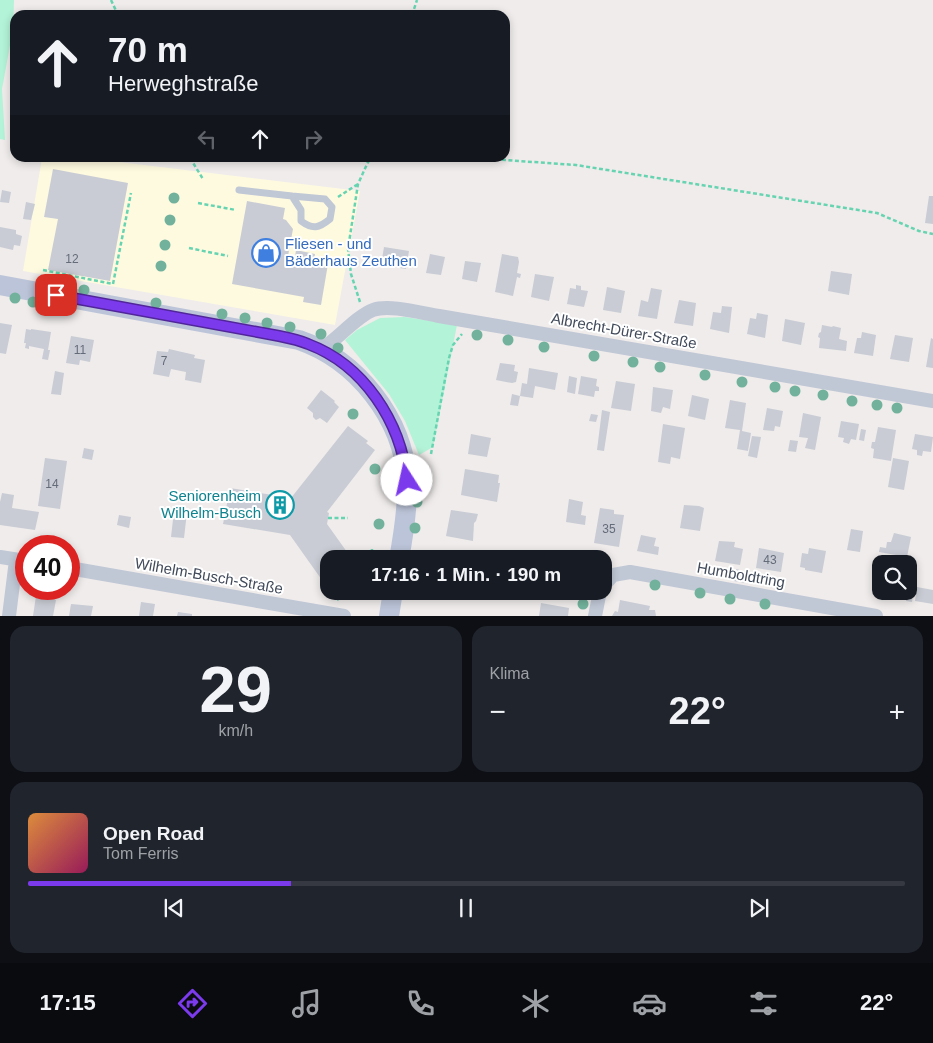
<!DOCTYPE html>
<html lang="de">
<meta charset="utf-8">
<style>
:root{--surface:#171b24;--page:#20242c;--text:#f1f3f6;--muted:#9ea1a6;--line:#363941;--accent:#7c3aed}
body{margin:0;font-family:Arial,sans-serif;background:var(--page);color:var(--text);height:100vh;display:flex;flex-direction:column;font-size:19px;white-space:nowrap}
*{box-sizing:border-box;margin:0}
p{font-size:16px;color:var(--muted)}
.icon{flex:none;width:28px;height:28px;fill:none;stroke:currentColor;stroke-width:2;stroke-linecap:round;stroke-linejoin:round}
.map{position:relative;height:616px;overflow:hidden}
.drawer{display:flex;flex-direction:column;gap:10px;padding:10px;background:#0d0f14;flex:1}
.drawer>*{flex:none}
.hud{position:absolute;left:10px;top:10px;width:500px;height:152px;border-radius:15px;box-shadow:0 2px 8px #0003;background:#171b24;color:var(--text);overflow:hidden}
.tools{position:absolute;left:872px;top:555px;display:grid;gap:10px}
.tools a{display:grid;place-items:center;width:45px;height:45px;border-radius:10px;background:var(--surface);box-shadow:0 2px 8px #0003;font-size:25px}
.speed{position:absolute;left:15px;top:535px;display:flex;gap:10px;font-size:25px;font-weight:700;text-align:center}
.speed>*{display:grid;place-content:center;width:65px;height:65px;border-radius:50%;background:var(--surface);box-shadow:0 2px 8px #0003;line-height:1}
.speed .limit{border:8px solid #d22;background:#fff;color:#111}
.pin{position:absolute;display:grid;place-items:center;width:42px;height:42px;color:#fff;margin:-21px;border-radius:10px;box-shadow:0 2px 8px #0006}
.me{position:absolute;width:55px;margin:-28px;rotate:350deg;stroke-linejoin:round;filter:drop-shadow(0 0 4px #0008)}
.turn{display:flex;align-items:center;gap:18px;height:105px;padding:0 15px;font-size:22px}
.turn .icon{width:65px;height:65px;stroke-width:2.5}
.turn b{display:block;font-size:35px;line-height:42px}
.lanes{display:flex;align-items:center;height:48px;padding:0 15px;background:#0003;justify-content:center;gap:25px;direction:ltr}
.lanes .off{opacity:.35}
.big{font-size:38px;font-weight:600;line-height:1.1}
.drawer .tile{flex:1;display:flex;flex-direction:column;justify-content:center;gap:8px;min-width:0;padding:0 18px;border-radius:15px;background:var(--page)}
.drawer .dial{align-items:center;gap:0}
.dial b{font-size:65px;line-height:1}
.song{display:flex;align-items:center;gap:15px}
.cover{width:60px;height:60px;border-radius:8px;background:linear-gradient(135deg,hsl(30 70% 55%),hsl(330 70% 35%))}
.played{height:5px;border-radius:2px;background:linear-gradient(90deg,var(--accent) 30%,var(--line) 30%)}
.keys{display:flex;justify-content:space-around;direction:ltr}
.heat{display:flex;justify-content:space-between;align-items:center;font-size:28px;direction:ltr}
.drawer .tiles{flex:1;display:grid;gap:10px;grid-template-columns:1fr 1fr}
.tile:last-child{grid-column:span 2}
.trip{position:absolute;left:320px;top:550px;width:292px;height:50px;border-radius:15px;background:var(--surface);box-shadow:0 2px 8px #0003;font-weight:600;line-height:50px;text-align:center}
.dock{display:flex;height:80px;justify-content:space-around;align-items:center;background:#090b0e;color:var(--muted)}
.dock .icon{width:35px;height:35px}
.dock .on{color:var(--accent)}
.dock b{font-size:22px;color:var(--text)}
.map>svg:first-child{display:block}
</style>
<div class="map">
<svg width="933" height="616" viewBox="0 0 933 616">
<rect width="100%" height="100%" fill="#efeceb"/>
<path fill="#fefae0" d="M42,158H86L360,191L335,325L23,271Z"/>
<path fill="#b3f3d7" d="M0,0H14L13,29L2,89L5,140L0,139Z
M405,317L457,325L433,447L419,455L405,421L389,394L345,340L357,330L380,318Z"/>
<path fill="#c9ccd4" d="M53,169L128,183L110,281L48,270L58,219L44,217Z
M2,190L11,192L9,203L0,202Z
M929,196H933V224L925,223Z
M247,201L285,208L283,219L286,220L293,229L288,256L295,257L296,250L315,254L314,261L328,264L321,305L303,302L304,297L232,284Z
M26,202L35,204L31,220L23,219Z
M0,227L16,230V234L22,236L20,246L14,245L13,250L0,247Z
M384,247L409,251L406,269L381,265Z
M430,254L445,257L441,275L426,273Z
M502,254L518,257L519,262L517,273L521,274L520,278L517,277L513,296L495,292Z
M465,261L481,263L477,282L462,279Z
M831,271L852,274L849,295L828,291Z
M535,274L554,277L549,301L531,297Z
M576,285L581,286V290L588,291L584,307L567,304L570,288L576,289Z
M607,287L625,291L621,313L603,310Z
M651,288L662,290L657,319L638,316L641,300L648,302Z
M679,300L696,303L693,326L674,323Z
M722,306L732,307L729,333L710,329L713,312L721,313Z
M757,313L768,315L765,338L747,334L750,318L756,319Z
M785,319L805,323L801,345L782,341Z
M0,323L12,325L6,354L0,353Z
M822,325L832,327L833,326L841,328L839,339L847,341L846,351L819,348L820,338L818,337L819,333L821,332Z
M26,329L31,330V329L51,332L48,350H50L48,360L42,359L44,349L29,346V349L25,348L26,343H24Z
M862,332L876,335L873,356L854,353L857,338H861Z
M895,335L913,338L909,362L890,359Z
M71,336L94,340L90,362L80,360L79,365L66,363Z
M931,338L933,339V368L926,367Z
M169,349L195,355L194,358L205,360L201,383L185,380L186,372L171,369L169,377L153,374L157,351L168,352Z
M500,363L515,365L514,371L518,372L516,382L512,383L496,380Z
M529,368L558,373L555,390L535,386L533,398L520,396L522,383L527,384Z
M55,371L64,373L61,395L51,394Z
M569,376L577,378L575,394L567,392Z
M581,376L597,379L596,386L599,387V391H595L594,397L578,394Z
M616,381L635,384L631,411L611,408Z
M653,387L673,390L670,409L663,407L661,413L651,411Z
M321,390L335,401L334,402L339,407L327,423L320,418L316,420L313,417V413L307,408Z
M512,394L520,396L518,406L510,405Z
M692,395L709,399L705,420L688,416Z
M730,400L746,403L742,431L751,433L748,451L737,449L740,430L725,428Z
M767,408L783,411L780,427L775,426L774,431L763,430Z
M602,410L610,412L604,451L597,450Z
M803,413L821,417L815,450L805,448L808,438L799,437Z
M591,414L598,415L596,422L589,421Z
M841,421L859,424L856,440L851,439L849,444L843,442L844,438L838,437Z
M663,424L685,428L680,459L671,457L670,464L658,462Z
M348,426L368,441L366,443L375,450L327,512L329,513L327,524L352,559H329V590L290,535L223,524L230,488L291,498Z
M878,427L896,430L891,461L873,458L874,449L871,448L872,442H875Z
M861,429L866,430L864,441L859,440Z
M471,434L491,438L487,457L468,454Z
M915,434L933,437L931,452L923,451L922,456L917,455V450L912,449Z
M752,436L761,437L757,458L748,456Z
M790,440L798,441L796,452L788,451Z
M84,448L94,450L92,460L82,458Z
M45,458L67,461L60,509L38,506Z
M893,458L909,461L904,490L888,487Z
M465,469L499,475L498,483H500L497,502L461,495Z
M2,493L14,495L12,508L39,512L35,530L0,525V502Z
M569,499L583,502L581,515L586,516L585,525L566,522Z
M684,505L699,506L704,508L700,531L680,528Z
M600,508L614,510V514L624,515L619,547L594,543Z
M451,510L478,514L476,521L474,523L473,541L446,536Z
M174,511L187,512L184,538L171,537Z
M119,515L131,517L129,528L117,525Z
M851,529L863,531L860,552L847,550Z
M894,533L911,537L907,557L879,552L880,547L886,548L887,542H891Z
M641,535L656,538L654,546L659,547L658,555L637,551Z
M719,541L735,542L734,547L743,549L740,565L715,561Z
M759,548L784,553L781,572L756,568Z
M809,548L826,551L822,573L805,570V568L800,567L802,553L808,554Z
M565,551L577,553L576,559L563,558Z
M736,569L748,572L745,583L734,581Z
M917,587L933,590V604L915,601Z
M909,588L914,589L912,602L906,601Z
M36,596L56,600L53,616H33Z
M620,600L650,606L649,610H655L656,616H612L615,611L618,612Z
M141,602L155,604L153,616H139Z
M541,603L569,608L568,616H539Z
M71,604L93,606L91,616H69Z
M178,612L192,614V616H177Z"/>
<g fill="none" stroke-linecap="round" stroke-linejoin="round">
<path stroke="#67d4b1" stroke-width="2.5" stroke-dasharray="4 2.5" stroke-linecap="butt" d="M111,0L118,15
M412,15L417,0
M190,158L203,179
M476,158L576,165L877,213L919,231L933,234
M338,197L358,184
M198,203L236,210
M189,248L228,256
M43,270L113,284L131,193
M360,302L351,274L348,249L358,184L368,162L372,158
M431,454L449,358L453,345L462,334
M328,518H348
M371,559L372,549
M337,600L350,591"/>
<path stroke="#c0c7d5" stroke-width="7" d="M239,190L292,196L301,210V221C313,230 319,228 330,219L332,207L325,199L292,196"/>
<path stroke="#c0c7d5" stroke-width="14" d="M323,350L326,346C339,337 359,315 373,310C389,304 421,313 439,316L933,401
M0,557L26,561
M69,568L344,616
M604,585L613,575L630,572L876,616
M9,616L16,560
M595,616L600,591"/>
<path stroke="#bbc4d8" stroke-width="20" d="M0,285L299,340C357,360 403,418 407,480C408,506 404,532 399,559
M389,616L393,591"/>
</g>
<g fill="#72b29c">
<circle cx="174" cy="198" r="5.5"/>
<circle cx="170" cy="220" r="5.5"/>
<circle cx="165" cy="245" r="5.5"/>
<circle cx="161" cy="266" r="5.5"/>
<circle cx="57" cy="285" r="5.5"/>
<circle cx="84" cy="290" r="5.5"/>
<circle cx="15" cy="298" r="5.5"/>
<circle cx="33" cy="302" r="5.5"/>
<circle cx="156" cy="303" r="5.5"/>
<circle cx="222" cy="314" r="5.5"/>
<circle cx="245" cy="318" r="5.5"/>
<circle cx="267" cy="323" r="5.5"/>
<circle cx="290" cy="327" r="5.5"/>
<circle cx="321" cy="334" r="5.5"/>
<circle cx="477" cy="335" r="5.5"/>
<circle cx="508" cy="340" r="5.5"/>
<circle cx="544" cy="347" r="5.5"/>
<circle cx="338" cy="348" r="5.5"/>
<circle cx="594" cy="356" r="5.5"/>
<circle cx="633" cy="362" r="5.5"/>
<circle cx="660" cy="367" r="5.5"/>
<circle cx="705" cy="375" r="5.5"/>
<circle cx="742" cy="382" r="5.5"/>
<circle cx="775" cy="387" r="5.5"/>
<circle cx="795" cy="391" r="5.5"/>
<circle cx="823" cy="395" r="5.5"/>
<circle cx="852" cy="401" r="5.5"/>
<circle cx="877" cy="405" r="5.5"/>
<circle cx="897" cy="408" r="5.5"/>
<circle cx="353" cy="414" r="5.5"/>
<circle cx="375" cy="469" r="5.5"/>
<circle cx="417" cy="502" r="5.5"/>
<circle cx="379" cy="524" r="5.5"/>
<circle cx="415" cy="528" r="5.5"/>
<circle cx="655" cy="585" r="5.5"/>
<circle cx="700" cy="593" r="5.5"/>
<circle cx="730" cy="599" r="5.5"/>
<circle cx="583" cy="604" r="5.5"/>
<circle cx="765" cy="604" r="5.5"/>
</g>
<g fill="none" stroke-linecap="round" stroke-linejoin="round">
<defs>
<path id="route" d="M56,295L279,336C289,338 299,340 308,344C364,365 401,422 407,480"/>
</defs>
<use href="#route" stroke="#51269a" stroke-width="12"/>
<use href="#route" stroke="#7c3aed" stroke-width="9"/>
</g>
<defs>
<symbol id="shop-ring" viewBox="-11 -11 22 22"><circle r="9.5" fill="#fff" stroke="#3f7fe0" stroke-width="1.5"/><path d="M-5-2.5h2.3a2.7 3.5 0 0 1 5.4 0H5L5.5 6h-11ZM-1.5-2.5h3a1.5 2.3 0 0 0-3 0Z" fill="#3f7fe0"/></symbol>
<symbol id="building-ring" viewBox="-11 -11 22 22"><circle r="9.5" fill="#fff" stroke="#0f9aa8" stroke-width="1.5"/><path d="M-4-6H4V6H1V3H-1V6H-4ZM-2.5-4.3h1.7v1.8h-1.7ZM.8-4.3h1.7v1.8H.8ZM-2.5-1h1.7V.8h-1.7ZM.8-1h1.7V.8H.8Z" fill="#0f9aa8"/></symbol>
</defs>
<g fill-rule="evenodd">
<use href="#shop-ring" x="250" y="237" width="32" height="32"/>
<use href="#building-ring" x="264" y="489" width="32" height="32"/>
</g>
<g text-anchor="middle" stroke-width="4" stroke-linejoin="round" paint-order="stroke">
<g font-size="12" fill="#646b79">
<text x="72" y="263">12</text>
<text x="80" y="354">11</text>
<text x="164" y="365">7</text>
<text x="52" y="488">14</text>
<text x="609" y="533">35</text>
<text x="770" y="564">43</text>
</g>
<g font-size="15" fill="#366cbe" stroke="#fff" text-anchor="start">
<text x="285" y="249">Fliesen - und<tspan x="285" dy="17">Bäderhaus Zeuthen</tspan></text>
</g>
<g font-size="15" fill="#424b5b" stroke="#fff">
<text transform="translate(624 331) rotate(10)" y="5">Albrecht-Dürer-Straße</text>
<text transform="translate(741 575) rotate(10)" y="5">Humboldtring</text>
<text transform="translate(209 576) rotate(10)" y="5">Wilhelm-Busch-Straße</text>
</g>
<g font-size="15" fill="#0d838f" stroke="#fff" text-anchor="end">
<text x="261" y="501">Seniorenheim<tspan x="261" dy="17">Wilhelm-Busch</tspan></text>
</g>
</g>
</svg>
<div class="tools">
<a><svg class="icon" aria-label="search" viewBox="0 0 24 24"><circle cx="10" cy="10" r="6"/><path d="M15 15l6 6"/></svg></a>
</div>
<div class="speed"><div class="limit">40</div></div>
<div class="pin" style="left:56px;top:295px;background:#d93025"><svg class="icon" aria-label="arrive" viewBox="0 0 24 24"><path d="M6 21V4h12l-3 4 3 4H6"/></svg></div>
<svg class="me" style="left:407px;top:480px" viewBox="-20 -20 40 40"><circle r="19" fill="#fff"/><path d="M0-13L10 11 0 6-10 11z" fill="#7c3aed"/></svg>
<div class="trip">17:16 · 1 Min. · 190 m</div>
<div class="hud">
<div class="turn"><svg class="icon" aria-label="ahead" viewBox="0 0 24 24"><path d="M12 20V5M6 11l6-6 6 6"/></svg><div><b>70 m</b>Herweghstraße</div></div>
<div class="lanes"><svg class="icon off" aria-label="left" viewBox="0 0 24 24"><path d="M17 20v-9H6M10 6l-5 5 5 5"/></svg><svg class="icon" aria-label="ahead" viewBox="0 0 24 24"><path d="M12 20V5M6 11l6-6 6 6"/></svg><svg class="icon off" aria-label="right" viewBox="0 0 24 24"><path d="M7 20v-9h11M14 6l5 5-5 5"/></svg></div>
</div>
</div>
<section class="drawer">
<div class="tiles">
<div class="tile dial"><b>29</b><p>km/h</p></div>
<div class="tile"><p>Klima</p>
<div class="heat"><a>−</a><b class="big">22°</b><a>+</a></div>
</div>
<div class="tile">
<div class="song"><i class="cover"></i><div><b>Open Road</b><p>Tom Ferris</p></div></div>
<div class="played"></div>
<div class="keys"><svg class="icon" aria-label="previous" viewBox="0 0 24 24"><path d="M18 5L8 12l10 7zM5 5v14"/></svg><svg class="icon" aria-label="pause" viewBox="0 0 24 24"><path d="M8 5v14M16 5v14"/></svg><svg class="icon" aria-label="next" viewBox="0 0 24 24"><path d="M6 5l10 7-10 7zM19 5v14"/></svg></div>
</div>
</div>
</section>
<nav class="dock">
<b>17:15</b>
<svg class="icon on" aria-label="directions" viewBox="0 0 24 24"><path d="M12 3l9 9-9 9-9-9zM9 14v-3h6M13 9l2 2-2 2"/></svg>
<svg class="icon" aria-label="music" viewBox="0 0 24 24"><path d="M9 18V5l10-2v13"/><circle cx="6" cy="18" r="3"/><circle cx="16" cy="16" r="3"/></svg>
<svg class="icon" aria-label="phone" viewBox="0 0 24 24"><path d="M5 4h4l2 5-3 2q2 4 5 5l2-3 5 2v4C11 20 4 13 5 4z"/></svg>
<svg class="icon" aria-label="climate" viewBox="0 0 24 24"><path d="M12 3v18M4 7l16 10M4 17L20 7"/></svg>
<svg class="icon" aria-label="car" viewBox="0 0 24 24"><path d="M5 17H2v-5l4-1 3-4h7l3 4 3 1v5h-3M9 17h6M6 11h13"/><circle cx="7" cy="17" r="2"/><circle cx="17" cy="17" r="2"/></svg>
<svg class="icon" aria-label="filters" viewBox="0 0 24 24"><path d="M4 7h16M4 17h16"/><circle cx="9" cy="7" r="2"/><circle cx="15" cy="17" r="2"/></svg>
<b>22°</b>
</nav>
